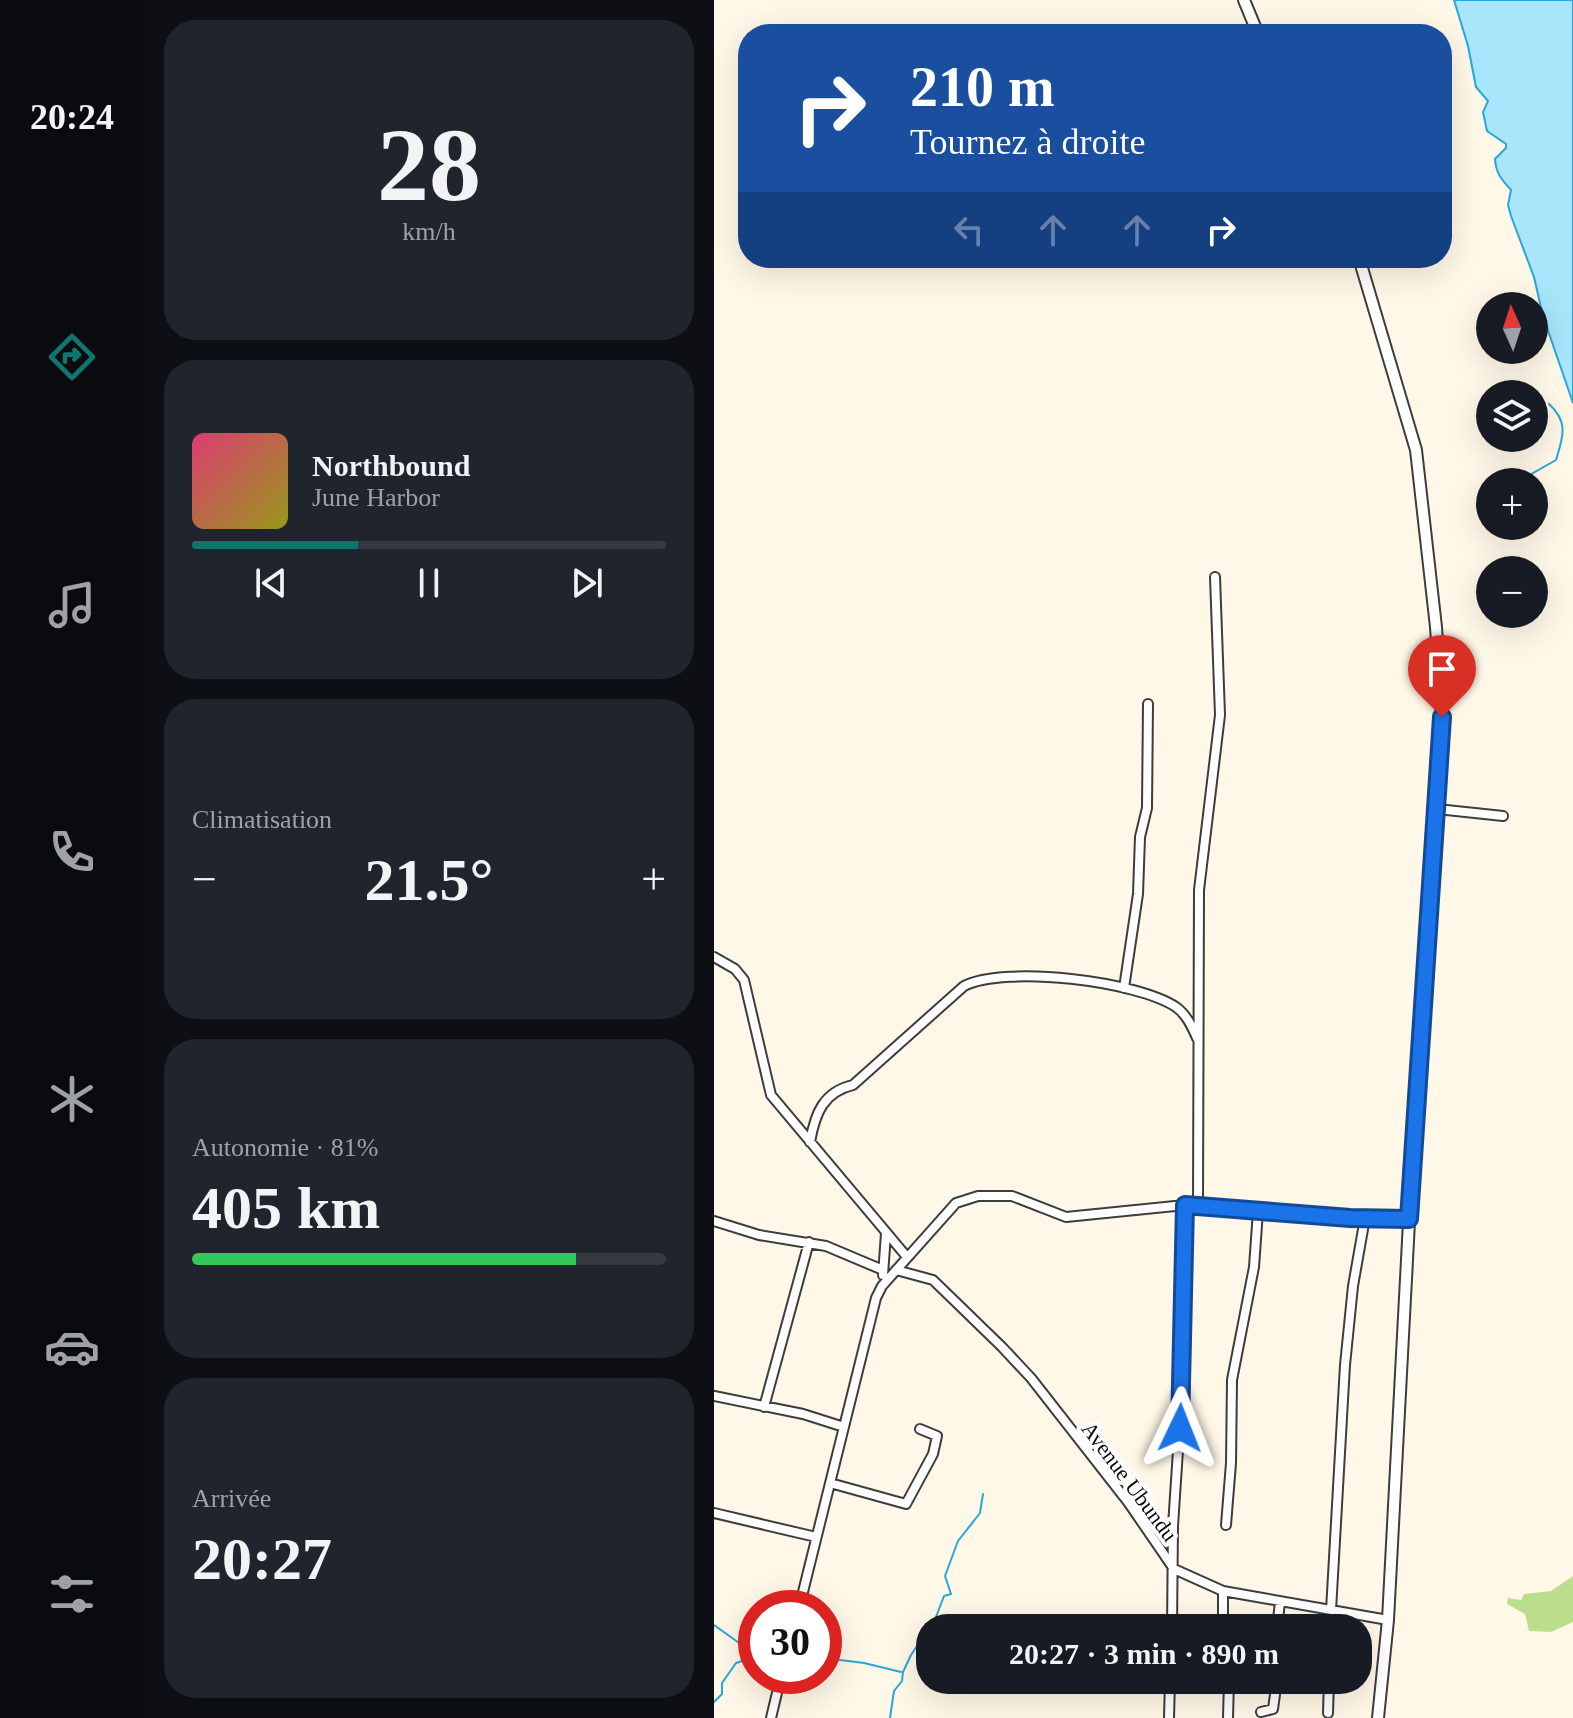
<!DOCTYPE html>
<html lang="fr">
<meta charset="utf-8">
<style>
:root{--surface:#171b24;--page:#20242c;--text:#f1f3f6;--muted:#9ea1a6;--line:#363941;--accent:#0f766e}
body{margin:0;font-family:"Times New Roman",serif;background:var(--page);color:var(--text);height:100vh;display:flex;flex-direction:column;font-size:30px;white-space:nowrap}
*{box-sizing:border-box;margin:0}
p{font-size:26px;color:var(--muted)}
.icon{flex:none;width:44px;height:44px;fill:none;stroke:currentColor;stroke-width:2;stroke-linecap:round;stroke-linejoin:round}
.map{position:relative;flex:1;overflow:hidden}
.side{display:flex;flex-direction:column;gap:20px;padding:20px;background:#0d0f14;width:570px}
.side>*{flex:none}
.top-card{position:absolute;left:24px;top:24px;width:714px;height:244px;border-radius:32px;box-shadow:0 8px 32px #0002;background:#1a4fa0;color:#fff;overflow:hidden}
.needle{width:52px;rotate:357deg}
.fabs{position:absolute;left:762px;top:292px;display:grid;gap:16px}
.fabs a{display:grid;place-items:center;width:72px;height:72px;border-radius:50%;background:var(--surface);box-shadow:0 8px 32px #0002;font-size:40px}
.speed{position:absolute;left:24px;top:1590px;display:flex;gap:16px;font-size:40px;font-weight:700;text-align:center}
.speed>*{display:grid;place-content:center;width:104px;height:104px;border-radius:50%;background:var(--surface);box-shadow:0 8px 32px #0002;line-height:1}
.speed .limit{border:12px solid #d22;background:#fff;color:#111}
.pin{position:absolute;display:grid;place-items:center;width:68px;height:68px;color:#fff;margin:-82px -34px;border-radius:50% 50% 50% 0;rotate:-45deg;box-shadow:0 0 8px #0007}
.pin .icon{rotate:45deg}
.me{position:absolute;width:88px;margin:-44px;rotate:2deg;stroke-linejoin:round;filter:drop-shadow(0 0 6px #0008)}
.turn{display:flex;align-items:center;gap:28px;height:168px;padding:0 40px;font-size:36px}
.turn .icon{width:104px;height:104px;stroke-width:2.5}
.turn b{display:block;font-size:56px;line-height:68px}
.lanes{display:flex;align-items:center;height:76px;padding:0 40px;background:#0003;justify-content:center;gap:40px;direction:ltr}
.lanes .off{opacity:.35}
.big{font-size:60px;font-weight:700;line-height:1.1}
.side .widget{flex:1;display:flex;flex-direction:column;justify-content:center;gap:12px;min-width:0;padding:0 28px;border-radius:32px;background:var(--page)}
.side .dial{align-items:center;gap:0}
.dial b{font-size:104px;line-height:1}
.song{display:flex;align-items:center;gap:24px}
.cover{width:96px;height:96px;border-radius:12px;background:linear-gradient(135deg,hsl(340 70% 55%),hsl(60 70% 35%))}
.played{height:8px;border-radius:4px;background:linear-gradient(90deg,var(--accent) 35%,var(--line) 35%)}
.keys{display:flex;justify-content:space-around;direction:ltr}
.heat{display:flex;justify-content:space-between;align-items:center;font-size:44px;direction:ltr}
.charge{height:12px;border-radius:6px;background:linear-gradient(90deg,#34c759 81%,var(--line) 0)}
.trip{position:absolute;left:202px;top:1614px;width:456px;height:80px;border-radius:32px;background:var(--surface);box-shadow:0 8px 32px #0002;font-weight:700;line-height:80px;text-align:center}
main{display:flex;flex:1;min-height:0}
.dock{display:flex;flex-direction:column;width:144px;justify-content:space-around;align-items:center;background:#090b0e;color:var(--muted)}
.dock .icon{width:56px;height:56px}
.dock .on{color:var(--accent)}
.dock b{font-size:36px;color:var(--text)}
.map>svg:first-child{display:block}
</style>
<main>
<nav class="dock">
<b>20:24</b>
<svg class="icon on" aria-label="directions" viewBox="0 0 24 24"><path d="M12 3l9 9-9 9-9-9zM9 14v-3h6M13 9l2 2-2 2"/></svg>
<svg class="icon" aria-label="music" viewBox="0 0 24 24"><path d="M9 18V5l10-2v13"/><circle cx="6" cy="18" r="3"/><circle cx="16" cy="16" r="3"/></svg>
<svg class="icon" aria-label="phone" viewBox="0 0 24 24"><path d="M5 4h4l2 5-3 2q2 4 5 5l2-3 5 2v4C11 20 4 13 5 4z"/></svg>
<svg class="icon" aria-label="climate" viewBox="0 0 24 24"><path d="M12 3v18M4 7l16 10M4 17L20 7"/></svg>
<svg class="icon" aria-label="car" viewBox="0 0 24 24"><path d="M5 17H2v-5l4-1 3-4h7l3 4 3 1v5h-3M9 17h6M6 11h13"/><circle cx="7" cy="17" r="2"/><circle cx="17" cy="17" r="2"/></svg>
<svg class="icon" aria-label="filters" viewBox="0 0 24 24"><path d="M4 7h16M4 17h16"/><circle cx="9" cy="7" r="2"/><circle cx="15" cy="17" r="2"/></svg>
</nav>
<section class="side">
<div class="widget dial"><b>28</b><p>km/h</p></div>
<div class="widget">
<div class="song"><i class="cover"></i><div><b>Northbound</b><p>June Harbor</p></div></div>
<div class="played"></div>
<div class="keys"><svg class="icon" aria-label="previous" viewBox="0 0 24 24"><path d="M18 5L8 12l10 7zM5 5v14"/></svg><svg class="icon" aria-label="pause" viewBox="0 0 24 24"><path d="M8 5v14M16 5v14"/></svg><svg class="icon" aria-label="next" viewBox="0 0 24 24"><path d="M6 5l10 7-10 7zM19 5v14"/></svg></div>
</div>
<div class="widget"><p>Climatisation</p>
<div class="heat"><a>−</a><b class="big">21.5°</b><a>+</a></div>
</div>
<div class="widget"><p>Autonomie · 81%</p><b class="big">405 km</b><div class="charge"></div></div>
<div class="widget"><p>Arrivée</p><b class="big">20:27</b></div>
</section>
<div class="map">
<svg width="859" height="1718" viewBox="0 0 859 1718">
<rect width="100%" height="100%" fill="#fff7e7"/>
<path fill="#bbde8c" d="M859,1576V1622L837,1632L815,1631L811,1614L793,1604L794,1598L807,1600L810,1594L837,1591Z"/>
<path fill="#a7e6fb" stroke="#28a7d8" stroke-width="2" d="M740,0H859V403L829,316L820,277L797,216L794,205L797,190C788,180 782,174 781,159L792,148V144L773,131L769,112L774,101L762,87L754,46Z"/>
<g fill="none" stroke-linecap="round" stroke-linejoin="round">
<path stroke="#28a7d8" stroke-width="2" d="M803,482L842,460C849,437 855,422 835,404
M0,1625L28,1645
M110,1658L150,1663L187,1672
M0,1702L8,1694V1683L22,1663L28,1661L27,1651L32,1644H42
M176,1718L180,1691L188,1681L189,1672L197,1655L222,1617L230,1596L237,1594L231,1576L244,1541L266,1513L269,1494"/>
<defs>
<path id="minor" d="M723,809L789,816
M0,957L21,969L30,980L57,1095L193,1257
M410,988L424,894L426,837L433,808L434,704
M96,1142C101,1114 109,1092 139,1085L250,986C292,965 423,981 462,1007C473,1015 478,1027 483,1038
M484,1205L485,890L506,715L501,577
M0,1221L45,1235L112,1246L169,1270
M182,1270L219,1280L288,1347L317,1378L414,1502L460,1569L509,1591L674,1620
M169,1275L172,1233
M0,1396L89,1414L130,1427
M50,1407L95,1242
M116,1483L192,1504L219,1454L223,1436L206,1429
M0,1513L102,1537
M512,1525L517,1463L518,1380L540,1267L544,1211
M85,1608L162,1298L168,1286L242,1203L264,1196H298L352,1217L471,1205L636,1218L695,1219
M458,1628L459,1526L468,1390L471,1205
M509,1628V1591
M563,1628L566,1602
M616,1628L631,1365L639,1286L651,1218
M547,1712L559,1709L563,1680
M614,1713L615,1680
M57,1718L67,1676
M455,1718L456,1680
M514,1718L515,1680"/>
<path id="tertiary" d="M530,0L544,34
M645,258L702,450L722,627L728,717L699,1146L674,1620L664,1718"/>
</defs>
<use href="#minor" stroke="#3d3d3d" stroke-width="12"/>
<use href="#tertiary" stroke="#3d3d3d" stroke-width="14"/>
<use href="#minor" stroke="#fff" stroke-width="8"/>
<use href="#tertiary" stroke="#fff" stroke-width="10"/>
</g>
<g fill="none" stroke-linecap="round" stroke-linejoin="round">
<defs>
<path id="route" d="M466,1428L471,1205L636,1218L695,1219L728,717"/>
</defs>
<use href="#route" stroke="#114b97" stroke-width="20"/>
<use href="#route" stroke="#1a73e8" stroke-width="14"/>
</g>
<g text-anchor="middle" stroke-width="8" stroke-linejoin="round" paint-order="stroke">
<g font-size="22" fill="#0a0a0a" stroke="#fff">
<text transform="translate(416 1481) rotate(53)" y="8">Avenue Ubundu</text>
</g>
</g>
</svg>
<div class="fabs">
<a><svg class="needle" viewBox="-14 -14 28 28"><path d="M0-13l5 13h-10z" fill="#e53935"/><path d="M0 13l5-13h-10z" fill="#9ea1a6"/></svg></a>
<a><svg class="icon" aria-label="layers" viewBox="0 0 24 24"><path d="M12 4l9 5-9 5-9-5zM3 14l9 5 9-5"/></svg></a>
<a>+</a>
<a>−</a>
</div>
<div class="speed"><div class="limit">30</div></div>
<div class="pin" style="left:728px;top:717px;background:#d93025"><svg class="icon" aria-label="arrive" viewBox="0 0 24 24"><path d="M6 21V4h12l-3 4 3 4H6"/></svg></div>
<svg class="me" style="left:466px;top:1428px" viewBox="-20 -20 40 40"><path d="M0-17L14 15 0 8-14 15z" fill="#1a73e8" stroke="#fff" stroke-width="4"/></svg>
<div class="trip">20:27 · 3 min · 890 m</div>
<div class="top-card">
<div class="turn"><svg class="icon" aria-label="right" viewBox="0 0 24 24"><path d="M7 20v-9h11M14 6l5 5-5 5"/></svg><div><b>210 m</b>Tournez à droite</div></div>
<div class="lanes"><svg class="icon off" aria-label="left" viewBox="0 0 24 24"><path d="M17 20v-9H6M10 6l-5 5 5 5"/></svg><svg class="icon off" aria-label="ahead" viewBox="0 0 24 24"><path d="M12 20V5M6 11l6-6 6 6"/></svg><svg class="icon off" aria-label="ahead" viewBox="0 0 24 24"><path d="M12 20V5M6 11l6-6 6 6"/></svg><svg class="icon" aria-label="right" viewBox="0 0 24 24"><path d="M7 20v-9h11M14 6l5 5-5 5"/></svg></div>
</div>
</div>
</main>
